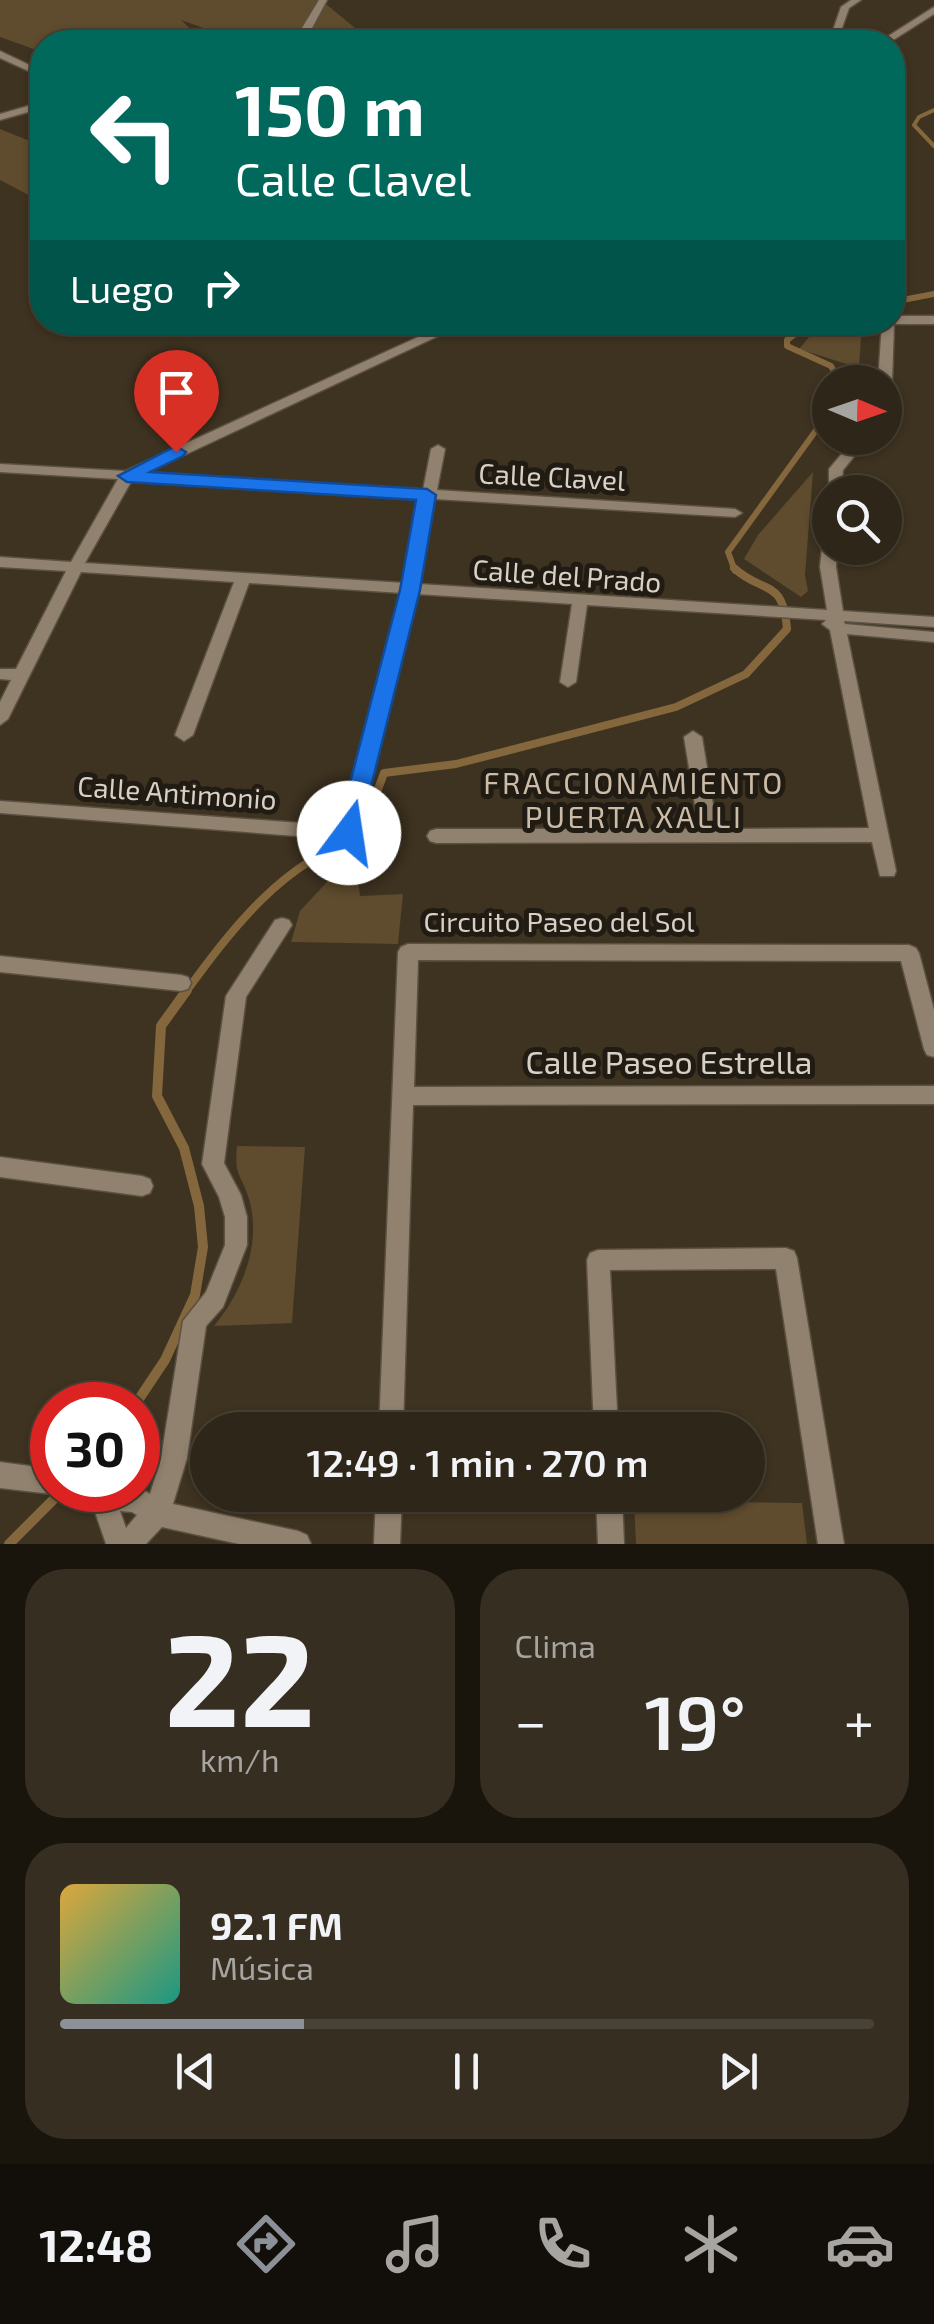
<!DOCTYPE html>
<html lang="es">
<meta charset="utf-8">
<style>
:root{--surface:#2e2618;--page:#362e21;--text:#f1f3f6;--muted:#a7a5a2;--line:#494337;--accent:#8c9099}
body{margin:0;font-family:"Exo 2",sans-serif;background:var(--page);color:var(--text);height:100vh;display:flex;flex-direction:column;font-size:38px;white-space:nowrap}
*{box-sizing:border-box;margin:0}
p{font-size:32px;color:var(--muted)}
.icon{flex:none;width:55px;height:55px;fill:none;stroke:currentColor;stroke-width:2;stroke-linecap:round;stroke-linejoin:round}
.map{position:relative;height:1544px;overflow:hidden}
.details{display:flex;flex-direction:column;gap:25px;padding:25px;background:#19150d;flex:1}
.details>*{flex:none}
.hud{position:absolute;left:30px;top:30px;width:875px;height:305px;border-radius:40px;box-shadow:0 2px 8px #0004,0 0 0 2px var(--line);background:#00695c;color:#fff;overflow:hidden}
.needle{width:65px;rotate:92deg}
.controls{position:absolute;left:812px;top:365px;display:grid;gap:20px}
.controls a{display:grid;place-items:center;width:90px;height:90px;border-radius:50%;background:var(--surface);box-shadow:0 2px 8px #0004,0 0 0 2px var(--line);font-size:50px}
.speed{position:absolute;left:30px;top:1382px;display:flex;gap:20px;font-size:50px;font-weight:700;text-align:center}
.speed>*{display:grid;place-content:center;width:130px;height:130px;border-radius:50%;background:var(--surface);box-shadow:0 2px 8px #0004,0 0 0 2px var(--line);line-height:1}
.speed .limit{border:15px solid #d22;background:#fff;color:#111}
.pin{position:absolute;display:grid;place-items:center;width:85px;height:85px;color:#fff;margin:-102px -42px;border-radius:50% 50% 50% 0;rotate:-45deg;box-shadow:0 0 10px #0007}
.pin .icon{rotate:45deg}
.me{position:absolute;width:110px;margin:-55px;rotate:14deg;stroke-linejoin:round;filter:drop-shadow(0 0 8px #0008)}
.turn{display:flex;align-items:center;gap:35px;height:210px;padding:0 40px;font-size:45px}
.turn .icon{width:130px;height:130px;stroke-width:2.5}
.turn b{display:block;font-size:70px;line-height:85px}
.then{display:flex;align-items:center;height:95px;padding:0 40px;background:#0003;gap:20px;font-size:38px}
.big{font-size:75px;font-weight:600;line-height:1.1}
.details .tile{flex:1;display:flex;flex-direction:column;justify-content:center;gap:15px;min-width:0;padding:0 35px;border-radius:40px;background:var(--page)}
.details .dial{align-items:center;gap:0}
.dial b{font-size:130px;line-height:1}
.song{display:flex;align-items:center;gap:30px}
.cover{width:120px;height:120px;border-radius:15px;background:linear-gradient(135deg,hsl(40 70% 55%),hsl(170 70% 35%))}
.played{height:10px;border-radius:5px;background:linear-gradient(90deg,var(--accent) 30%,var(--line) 30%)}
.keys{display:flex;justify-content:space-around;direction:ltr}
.heat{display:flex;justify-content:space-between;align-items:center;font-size:55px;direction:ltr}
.details .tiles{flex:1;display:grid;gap:25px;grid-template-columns:1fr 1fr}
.tile:last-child{grid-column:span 2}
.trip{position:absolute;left:190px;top:1412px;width:575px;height:100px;border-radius:50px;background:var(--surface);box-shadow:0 2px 8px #0004,0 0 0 2px var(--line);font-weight:600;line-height:100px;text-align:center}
.dock{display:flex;height:160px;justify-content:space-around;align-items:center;background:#120f0a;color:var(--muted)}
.dock .icon{width:70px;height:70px}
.dock .current{color:var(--accent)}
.dock b{font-size:45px;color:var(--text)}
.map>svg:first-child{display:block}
</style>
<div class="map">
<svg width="934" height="1544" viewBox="0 0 934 1544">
<rect width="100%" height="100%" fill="#3e3220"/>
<path fill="#5f4b2d" d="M0,0H321L360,32L217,33L181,20L204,42H42V52L0,37Z
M0,129L42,146V202L0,180Z
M833,322L862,323L859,368L799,349L809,337Z
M813,472L805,575L808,591L801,597L744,559L758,535Z
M337,871H357L360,896L403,894L398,944L291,942L300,911Z
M237,1146L305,1147L292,1323L214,1326C242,1292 262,1244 249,1199C241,1173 234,1177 237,1146Z
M634,1501L802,1503L807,1544H636Z"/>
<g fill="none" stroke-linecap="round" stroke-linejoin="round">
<path stroke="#84673d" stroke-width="4" d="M934,110L919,117L914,125L934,146"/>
<path stroke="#84673d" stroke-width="6" d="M892,302L934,294
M811,322L787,340V346L831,366L840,382
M735,571L728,552L830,411"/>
<path stroke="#84673d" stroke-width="8" d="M185,993C231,930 283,861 360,838L384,773L456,764L676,707L746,674L787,629C783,577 763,595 734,568"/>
<path stroke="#84673d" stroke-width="10" d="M135,1405L165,1360L195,1295L203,1247L199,1206L184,1148L157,1096L161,1026L187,990
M9,1544L63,1490"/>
<defs>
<path id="minor" d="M319,0H327L312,28L311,35C343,43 379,21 410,34L344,42H317L303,39L302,28Z
M851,0H861L849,8L837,42H829L841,7Z
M934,7V14L890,42H879Z
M0,51L42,71V77L0,58Z
M42,102V108L0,120V114Z
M892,316H934V324H894L892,382L885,386V382H878L882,322H892Z
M451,322H468L146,473L423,490L431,449L438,445L445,449L437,490L735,509L742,513L735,517L435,499L419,584L827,610L820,567L823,539L830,535V548H837L836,567L843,611L934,617V627L844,621L845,624L934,632V642L847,634L896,871L894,876H880L872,842L436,843L430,841L427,836L430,831L436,829H699L684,737L693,731L702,737L717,829L869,828L830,630L822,624L826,620L587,605L576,682L568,687L560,682L572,604L417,594L355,838L349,840L0,813V801L342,826L402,593L249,583L193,735L184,741L175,735L234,582L81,572L8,719L0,725V702L11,680L0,679V669H16L66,571L0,567V557L71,562L118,479L0,472V464L125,471ZM132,480L421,498L404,583L85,563Z
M855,438H869L843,470L841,492H830L829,495V469Z
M282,918L289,920L292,925L246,997L224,1163L241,1195L247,1217V1245L223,1307L206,1326L187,1458L173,1504L298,1531L307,1535L311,1544H239L162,1527L146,1544H106L93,1506L80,1499L76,1490H138V1487L150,1494L161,1458L183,1321L206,1292L225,1245V1217L219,1197L202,1164L226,996L275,920ZM120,1511L132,1512L137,1515L126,1528Z
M408,944L909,945L916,948L919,953L934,1010V1057L927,1055L924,1049L901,961L418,960L414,1087L934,1086V1104L413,1105L403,1430H379L398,952L401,947Z
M0,956L181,975L188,977L191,983L188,989L181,991L0,972Z
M0,1157L142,1176L150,1179L153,1186L150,1193L142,1196L0,1177Z
M786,1248L794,1251L797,1258L844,1544H818L776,1269L610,1270L618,1430H594L587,1260L590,1253L598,1250Z
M0,1462L52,1469V1490H61L52,1494L0,1488Z
M376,1495H402L400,1544H374Z
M596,1495H622L624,1544H598Z"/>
</defs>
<use href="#minor" stroke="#5b5041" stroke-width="3"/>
<use href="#minor" fill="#90826e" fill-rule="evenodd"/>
</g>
<path fill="#1a73e8" stroke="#114b97" stroke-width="2.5" d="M176,446L186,452L183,456L150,472L427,489L436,495L420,590L358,839L349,841L337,833L400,590L416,500L127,482L118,476Z"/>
<g text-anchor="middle" stroke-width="10" stroke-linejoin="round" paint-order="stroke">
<g font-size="28" fill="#d8d0c5" stroke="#201b13">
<text transform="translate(552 477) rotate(3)" y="10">Calle Clavel</text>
<text transform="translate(567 576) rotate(4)" y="10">Calle del Prado</text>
<text transform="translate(177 793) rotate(4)" y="10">Calle Antimonio</text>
<text x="559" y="932">Circuito Paseo del Sol</text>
</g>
<g font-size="30" letter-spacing="2.5" fill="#ccbca7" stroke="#201b13">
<text x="634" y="794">FRACCIONAMIENTO<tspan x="634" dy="34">PUERTA XALLI</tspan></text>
</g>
<g font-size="32" fill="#d8d0c5" stroke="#201b13">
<text x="669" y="1074">Calle Paseo Estrella</text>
</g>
</g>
</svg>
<div class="controls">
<a><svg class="needle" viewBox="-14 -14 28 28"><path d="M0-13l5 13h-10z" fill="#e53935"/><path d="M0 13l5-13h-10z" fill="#a7a5a2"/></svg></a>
<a><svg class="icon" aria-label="search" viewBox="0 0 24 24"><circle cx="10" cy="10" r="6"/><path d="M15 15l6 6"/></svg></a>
</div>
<div class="speed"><div class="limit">30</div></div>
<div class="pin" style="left:176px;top:452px;background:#d93025"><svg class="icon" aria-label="arrive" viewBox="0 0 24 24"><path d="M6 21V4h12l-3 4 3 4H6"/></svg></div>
<svg class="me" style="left:349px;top:833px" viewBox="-20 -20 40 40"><circle r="19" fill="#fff"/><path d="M0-13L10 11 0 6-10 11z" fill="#1a73e8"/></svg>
<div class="trip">12:49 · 1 min · 270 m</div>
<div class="hud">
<div class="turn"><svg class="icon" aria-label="left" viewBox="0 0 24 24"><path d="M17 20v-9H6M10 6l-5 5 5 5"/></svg><div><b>150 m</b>Calle Clavel</div></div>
<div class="then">Luego<svg class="icon" aria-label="right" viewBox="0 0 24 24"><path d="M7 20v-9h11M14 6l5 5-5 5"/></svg></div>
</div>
</div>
<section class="details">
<div class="tiles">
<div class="tile dial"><b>22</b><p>km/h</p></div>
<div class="tile"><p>Clima</p>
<div class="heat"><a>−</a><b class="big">19°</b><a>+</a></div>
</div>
<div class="tile">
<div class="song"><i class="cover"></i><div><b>92.1 FM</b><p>Música</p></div></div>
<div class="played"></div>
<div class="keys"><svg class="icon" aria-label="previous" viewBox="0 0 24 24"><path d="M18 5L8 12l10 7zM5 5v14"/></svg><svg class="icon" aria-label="pause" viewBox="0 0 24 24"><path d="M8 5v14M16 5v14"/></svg><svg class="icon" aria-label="next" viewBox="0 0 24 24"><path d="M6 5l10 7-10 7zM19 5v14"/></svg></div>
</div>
</div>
</section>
<nav class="dock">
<b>12:48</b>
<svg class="icon current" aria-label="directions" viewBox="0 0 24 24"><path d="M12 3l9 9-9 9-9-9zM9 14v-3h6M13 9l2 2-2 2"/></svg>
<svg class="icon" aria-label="music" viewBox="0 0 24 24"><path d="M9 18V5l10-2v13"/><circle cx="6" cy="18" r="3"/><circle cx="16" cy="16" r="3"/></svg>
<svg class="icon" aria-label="phone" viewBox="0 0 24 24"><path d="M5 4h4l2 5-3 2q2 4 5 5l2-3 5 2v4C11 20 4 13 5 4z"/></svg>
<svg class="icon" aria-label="climate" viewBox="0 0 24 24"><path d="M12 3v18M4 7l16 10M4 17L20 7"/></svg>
<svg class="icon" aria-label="car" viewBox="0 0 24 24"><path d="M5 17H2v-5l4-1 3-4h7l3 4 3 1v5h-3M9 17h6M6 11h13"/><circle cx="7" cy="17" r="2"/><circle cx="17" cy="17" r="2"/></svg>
</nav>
